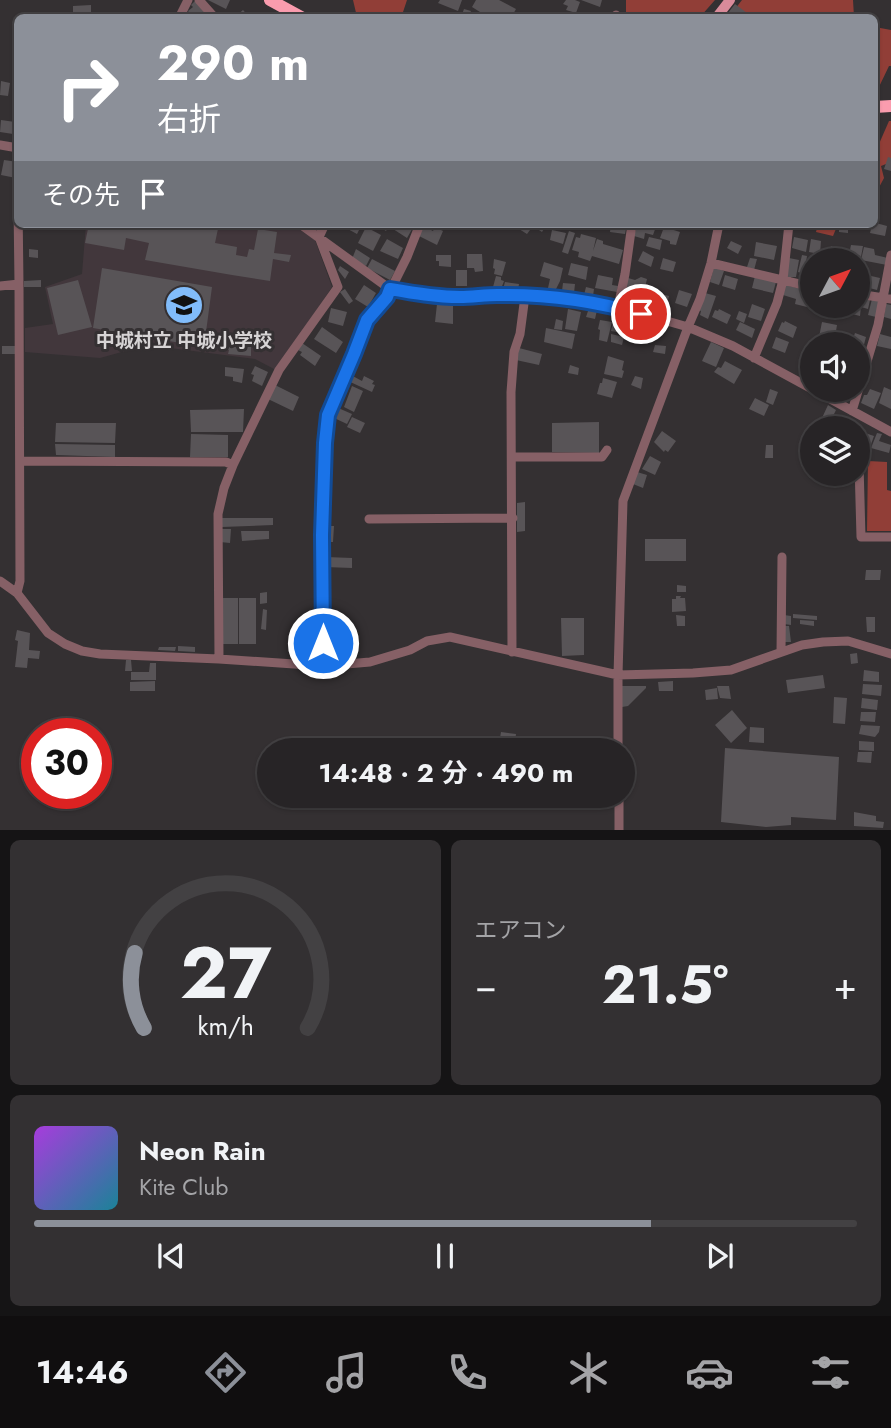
<!DOCTYPE html>
<html lang="ja">
<meta charset="utf-8">
<style>
:root{--surface:#272426;--page:#333032;--text:#f1f3f6;--muted:#a4a4a7;--line:#434143;--accent:#8c9099}
body{margin:0;font-family:Jost,"Noto Sans JP",sans-serif;background:var(--page);color:var(--text);height:100vh;display:flex;flex-direction:column;font-size:26px;white-space:nowrap}
*{box-sizing:border-box;margin:0}
p{font-size:23px;color:var(--muted)}
.icon{flex:none;width:38px;height:38px;fill:none;stroke:currentColor;stroke-width:2;stroke-linecap:round;stroke-linejoin:round}
.map{position:relative;height:830px;overflow:hidden}
.sheet{display:flex;flex-direction:column;gap:10px;padding:10px;background:#151415;flex:1}
.sheet>*{flex:none}
.guide{position:absolute;left:14px;top:14px;width:864px;height:214px;border-radius:10px;box-shadow:0 2px 5px #0004,0 0 0 2px var(--line);background:#8c9099;color:#fff;overflow:hidden}
.needle{width:46px;rotate:49deg}
.buttons{position:absolute;left:800px;top:248px;display:grid;gap:14px}
.buttons a{display:grid;place-items:center;width:70px;height:70px;border-radius:50%;background:var(--surface);box-shadow:0 2px 5px #0004,0 0 0 2px var(--line);font-size:35px}
.speed{position:absolute;left:21px;top:718px;display:flex;gap:14px;font-size:35px;font-weight:700;text-align:center}
.speed>*{display:grid;place-content:center;width:91px;height:91px;border-radius:50%;background:var(--surface);box-shadow:0 2px 5px #0004,0 0 0 2px var(--line);line-height:1}
.speed .limit{border:10px solid #d22;background:#fff;color:#111}
.pin{position:absolute;display:grid;place-items:center;width:60px;height:60px;color:#fff;margin:-30px;border:4px solid #fff;border-radius:50%;box-shadow:0 2px 7px #0007}
.me{position:absolute;width:77px;margin:-38px;rotate:0deg;stroke-linejoin:round;filter:drop-shadow(0 0 5px #0008)}
.turn{display:flex;align-items:center;gap:24px;height:147px;padding:0 28px;font-size:32px}
.turn .icon{width:91px;height:91px;stroke-width:2.5}
.turn b{display:block;font-size:49px;line-height:60px}
.then{display:flex;align-items:center;height:66px;padding:0 28px;background:#0003;gap:14px;font-size:26px}
.big{font-size:52px;font-weight:700;line-height:1.1}
.sheet .card{flex:1;display:flex;flex-direction:column;justify-content:center;gap:10px;min-width:0;padding:0 24px;border-radius:10px;background:var(--page)}
.sheet .dial{align-items:center;gap:0}
.dial svg{height:182px;overflow:visible;fill:none;stroke:var(--line);stroke-width:7;stroke-linecap:round;text-anchor:middle}
.dial text{fill:var(--text);stroke:none}
.song{display:flex;align-items:center;gap:21px}
.cover{width:84px;height:84px;border-radius:10px;background:linear-gradient(135deg,hsl(280 70% 55%),hsl(190 70% 35%))}
.played{height:7px;border-radius:4px;background:linear-gradient(90deg,var(--accent) 75%,var(--line) 75%)}
.keys{display:flex;justify-content:space-around;direction:ltr}
.heat{display:flex;justify-content:space-between;align-items:center;font-size:38px;direction:ltr}
.sheet .tiles{flex:1;display:grid;gap:10px;grid-template-columns:1fr 1fr}
.card:last-child{grid-column:span 2}
.trip{position:absolute;left:257px;top:738px;width:378px;height:70px;border-radius:35px;background:var(--surface);box-shadow:0 2px 5px #0004,0 0 0 2px var(--line);font-weight:700;line-height:70px;text-align:center}
.dock{display:flex;height:112px;justify-content:space-around;align-items:center;background:#100e0f;color:var(--muted)}
.dock .icon{width:49px;height:49px}
.dock .current{color:var(--accent)}
.dock b{font-size:32px;color:var(--text)}
.map>svg:first-child{display:block}
</style>
<div class="map">
<svg width="891" height="830" viewBox="0 0 891 830">
<rect width="100%" height="100%" fill="#343032"/>
<path fill="#42373c" d="M86,224H291L315,240L332,287L276,370L255,359L147,345L100,358L25,352V328L53,324L45,287L82,274Z"/>
<path fill="#913e37" d="M353,0H407L401,18L357,17Z
M626,0H715L700,17L626,18Z
M742,0H853L854,17L728,18Z
M875,27L891,30V66H889L877,91H875Z
M889,121H891V162L881,166L884,178L875,195V153Z
M818,224H838L833,236L816,232Z
M868,461L887,462V490L891,491V531H867Z"/>
<path fill="#585457" d="M208,0H230L226,9Z
M440,0H462L458,11L438,3Z
M476,0H499L516,9L511,18H477L480,12L472,7Z
M566,0H575L580,2L576,13L566,10L568,6L563,4Z
M581,0H602L600,7Z
M195,1L209,18H193L188,11L193,7L191,5Z
M735,4L747,13L743,18H724Z
M91,5V18H73V6Z
M464,9L471,11L468,18L461,17Z
M243,10L250,18H234Z
M15,37H18V59L13,58Z
M1,81L10,83L8,96L0,95Z
M1,120L15,122L13,134L0,132Z
M888,157L891,158V171L884,169Z
M4,160L18,162L16,178L1,175Z
M876,223L887,226L885,236L870,233L872,225Z
M89,224H219L215,243L237,247L236,255L247,257L249,249L254,250L258,229L277,232L274,253L291,255L289,262L273,259L270,281L232,275L145,260L149,243L126,238L124,250L85,243Z
M345,224H362L357,234L344,227Z
M375,224H390L386,231Z
M391,224H415L407,238L390,227Z
M523,224H547L542,232L533,226L527,234L519,229Z
M590,224H605L604,230L589,227Z
M611,224H627L625,234L610,232Z
M637,224H657L653,235L645,233L644,239L634,236Z
M767,224H783L781,230L766,226Z
M366,227L381,235L373,251L358,243Z
M435,227L443,231L437,245L419,236L422,229L427,228L433,231Z
M664,227L680,232L676,245L670,244V241L660,238Z
M839,227L848,228V233L839,232Z
M552,230L566,233L563,244L550,240Z
M569,231L575,233L568,254L562,252Z
M581,234L596,238L593,251L597,239L603,241V244L623,250L619,264L592,256L590,261L578,257L579,252L572,250L576,237L580,238Z
M649,237L662,240L660,250L646,246Z
M794,237L808,240L806,252L792,248Z
M387,239L403,248L398,259L380,251Z
M811,239L821,241L820,254L809,252Z
M731,241L742,246L738,254L727,248Z
M756,242L777,246L774,260L754,256Z
M851,245L863,246L861,257L849,255Z
M831,246L841,250L837,261L826,258Z
M864,247L874,249L875,255L888,258L887,265L861,260Z
M29,249L38,250V258L29,257Z
M356,249L370,258L366,266L352,259Z
M643,251L654,257L651,267L638,261Z
M467,254H482L483,271L475,272L474,268H467Z
M436,255H451V267L439,266V261H436Z
M802,255L807,256L806,262L812,263V276L798,272Z
M663,258L676,262L673,272L660,269Z
M750,258L757,259L754,270L747,267Z
M789,258L799,260L796,277H791V279L785,278Z
M372,259L395,271L390,280L367,268Z
M494,259L506,262L502,276L494,274L495,269L493,268Z
M544,262L563,268L560,281L555,291L548,288L550,279L540,276Z
M571,263L588,267L586,280L568,275Z
M340,266L349,272L345,279L338,270Z
M714,267L724,271L719,285L710,282Z
M102,268L212,287L204,347L93,328Z
M456,270H467V286H456Z
M858,273L880,278L877,290L858,285Z
M598,275L613,278L612,285L618,286L617,292L595,288Z
M725,275L738,279L735,290L722,286Z
M496,276L501,277V280L504,281L501,289L493,287Z
M755,276L776,282L773,293L752,288Z
M641,277L647,279L644,292L636,290L634,297L624,293L628,278L635,280Z
M41,280V287H24V281Z
M78,280L92,327L58,335L47,288Z
M505,282L519,284L518,290L503,289Z
M563,283L575,284L574,293L562,291Z
M364,285L376,293L368,307L355,299Z
M785,285L810,291L807,307L795,304L796,299L783,295Z
M586,287L594,289L593,296L584,295Z
M345,289L353,301L349,304L340,292Z
M679,290L692,294L687,307L675,303Z
M653,292L669,296L667,304L661,305L660,307L654,306L655,301L647,298L649,293L653,294Z
M705,293L716,296L708,319L700,315L701,311L698,310Z
M636,294L645,297L643,309L633,307Z
M623,296L634,299L632,306L621,303Z
M872,299L879,300L876,317L868,315Z
M858,300H870L868,309L861,307L860,316L848,313L849,306H858Z
M437,304L453,305V324L435,322Z
M752,304L765,309L761,321L748,317Z
M886,304L891,305V319L884,317Z
M820,306H836L834,311L820,309Z
M331,308L347,312L343,326L328,322Z
M589,308L597,310L595,319L586,317Z
M568,309L581,312L577,331L565,329Z
M719,309L731,315L727,324L712,317L715,310L718,311Z
M739,311L747,314L744,323L736,319Z
M615,313L620,315L617,332L611,331Z
M556,319L563,321L562,330L554,329Z
M621,319L637,323L635,335L618,330Z
M600,320L612,322L607,342L599,340L600,330L598,329Z
M785,321L797,327L793,338L778,331L782,322L784,323Z
M740,322L755,329L752,338L736,330Z
M822,322L837,325L836,331L839,332L836,339L829,337L828,340L819,337Z
M322,327L343,342L336,353L314,339Z
M546,328L575,334L572,349L544,342Z
M855,333L866,337L862,352L858,350V345H851Z
M611,334L624,337L622,345L611,342Z
M880,334L891,337V349L877,346Z
M211,336H217L216,346H219V339L230,341L229,343L251,345V356L228,354L229,350L209,347Z
M776,337L789,342L785,353L772,348Z
M711,342L724,348L716,367L702,361Z
M302,343L321,356L315,366L300,355L302,352L298,350Z
M655,345L666,346L665,354L653,352Z
M2,346H15V354H2Z
M519,348L542,354L539,365L516,360Z
M858,352L863,354L858,369Z
M608,356L624,361L622,370L624,371L622,378L604,374Z
M725,361L742,370L734,384L714,372L718,367L721,368Z
M570,365L579,368L578,375L568,373Z
M255,366L268,372L262,386L252,381L254,375L251,374Z
M225,367L244,369L242,383L233,381V377L225,376Z
M349,374L362,381L364,376L374,381L372,384L375,385L372,392L346,380Z
M635,376L643,378L641,389L631,385Z
M603,378L617,382L612,398L597,394L600,383H602Z
M275,385L299,397L293,411L268,399Z
M352,386L363,391L354,412L344,407Z
M884,387L891,390V409L879,403Z
M770,389L778,392L773,405L766,402Z
M870,389L881,393L874,409L861,403L864,395H867Z
M755,398L769,405L764,416L749,409Z
M828,405L836,410L830,422L822,418Z
M336,407L352,414L347,424L332,417Z
M244,409L243,432H191L190,410Z
M352,417L365,423L360,433L347,427Z
M599,422V453L552,452V423Z
M56,423H116L115,443L55,442Z
M662,431L676,441L668,452L665,450L664,452L654,442Z
M862,432L874,436L869,450L858,446Z
M877,433L882,434L879,441L891,445L889,453L871,448Z
M191,434L228,435V457H190Z
M55,444L115,445V457L56,455Z
M766,445H773V458H765Z
M650,456L661,462L655,475L642,469Z
M637,472L647,475L643,488L633,484Z
M525,502V531L517,532V503Z
M222,518H273V525L222,527Z
M325,526H334L333,542H325Z
M220,529H231L230,543L220,542Z
M241,531H269V539L242,541Z
M645,539H686V561H645Z
M326,557L352,558V568L325,567Z
M866,570H881L880,580H865Z
M677,585L686,586V592H677Z
M267,592V603L260,604V593Z
M676,596H681L680,598H685L686,611L672,612V599H676Z
M222,598H238V644H222Z
M239,598H256V644H239Z
M263,609L267,610L266,630L261,629Z
M793,614L817,616V620L793,618Z
M676,615L685,616V626H677Z
M784,615L791,616V625L784,624Z
M866,617H875V632H867Z
M344,618V623H330L331,634L326,633L325,619Z
M561,618H584V655L562,656Z
M800,620L814,621V626L800,624Z
M784,626H789L791,642H783Z
M17,630L30,633L29,650L40,651L39,659L28,658L27,668L15,667L18,641L15,640Z
M178,646L195,647V652L178,651Z
M159,647H176L175,651L158,650Z
M857,653L858,663L851,664L850,654Z
M126,660H131L132,671H125Z
M150,663H156V680H131V672H149Z
M864,670L879,672V682L863,681Z
M823,675L825,688L788,693L786,680Z
M155,681V691H130V682Z
M673,681V691H659L658,682Z
M863,684L882,685L881,696L862,694Z
M622,686H646V688L628,706L622,707Z
M717,686H729L731,699L720,698Z
M717,688L718,699L706,700L705,690Z
M834,697L847,698L845,724L833,723Z
M862,698L878,700L877,710L861,708Z
M732,710L747,728L731,743L715,725Z
M861,712H876L875,722L860,721Z
M861,725L880,726L879,732L875,737L859,734Z
M750,727L764,728V743L749,742Z
M501,732L516,734L514,751L498,750Z
M859,741L874,742V751L859,750Z
M725,748L839,757L836,820L791,817V825L766,827L721,822Z
M858,752H872L871,763L857,762Z
M854,812L876,816V821L884,822L883,828L854,826Z"/>
<g fill="none" stroke-linecap="round" stroke-linejoin="round">
<path stroke="#866066" stroke-width="9" d="M199,0L215,18
M179,18L188,0
M615,18L616,15
M0,145L18,148
M300,224L390,289L436,296L460,297L497,294L556,298L618,307L688,327L733,346L812,389
M711,263L812,287
M0,286L19,284
M858,294L891,299
M618,307L625,274L632,224
M754,358L777,303L783,280L789,224
M814,390L891,432
M852,411L878,325L891,255
M512,457H602L607,450
M20,461L226,462L233,465
M859,464L861,537H891
M369,519L513,518
M0,581L17,593L48,633L65,644L82,651L100,654L219,659L323,666L370,662L410,650L427,641L450,637L618,675L693,673L731,670L802,645L823,642L848,641L891,654
M17,593L20,581L19,284L18,204
M512,652L511,392L514,352L520,334L525,296
M781,652L782,557
M219,659L218,514L224,488L233,465L279,370L338,287L319,237L325,224
M323,666L322,535L325,443L328,415L354,354L367,320L387,297L407,257L420,224
M618,751V675L623,501L688,327L700,299L711,263L719,224
M619,796V830"/>
<path stroke="#d98b9a" stroke-width="10" d="M716,18L730,0"/>
<path stroke="#fa9cae" stroke-width="12" d="M270,0L303,18
M875,107L891,106"/>
</g>
<g fill="none" stroke-linecap="round" stroke-linejoin="round">
<defs>
<path id="route" d="M323,643L322,535L325,443L328,415L354,354L367,320L387,297L390,289C413,293 436,297 460,297C472,297 485,295 497,295C545,294 595,301 641,314"/>
</defs>
<use href="#route" stroke="#114b97" stroke-width="18"/>
<use href="#route" stroke="#1a73e8" stroke-width="12"/>
</g>
<defs>
<symbol id="school-disc" viewBox="-11 -11 22 22"><circle r="9.5" fill="#81bcfa" stroke="#343032"/><path d="M0-5L7-2L0 1L-7-2ZM-4 1L0 2.5L4 1V4Q0 6-4 4Z" fill="#111"/></symbol>
</defs>
<g fill-rule="evenodd">
<use href="#school-disc" x="162" y="283" width="44" height="44"/>
</g>
<g text-anchor="middle" stroke-width="6" stroke-linejoin="round" paint-order="stroke">
<g font-size="19" font-weight="bold" fill="#d7d4d5" stroke="#343032">
<text x="184" y="347">中城村立 中城小学校</text>
</g>
</g>
</svg>
<div class="buttons">
<a><svg class="needle" viewBox="-14 -14 28 28"><path d="M0-13l5 13h-10z" fill="#e53935"/><path d="M0 13l5-13h-10z" fill="#a4a4a7"/></svg></a>
<a><svg class="icon" aria-label="sound" viewBox="0 0 24 24"><path d="M4 9h4l5-4v14l-5-4H4zM17 9q2 3 0 6"/></svg></a>
<a><svg class="icon" aria-label="layers" viewBox="0 0 24 24"><path d="M12 4l9 5-9 5-9-5zM3 14l9 5 9-5"/></svg></a>
</div>
<div class="speed"><div class="limit">30</div></div>
<div class="pin" style="left:641px;top:314px;background:#d93025"><svg class="icon" aria-label="arrive" viewBox="0 0 24 24"><path d="M6 21V4h12l-3 4 3 4H6"/></svg></div>
<svg class="me" style="left:323px;top:643px" viewBox="-20 -20 40 40"><circle r="17" fill="#1a73e8" stroke="#fff" stroke-width="3"/><path d="M0-11L8 9 0 5-8 9z" fill="#fff"/></svg>
<div class="trip">14:48 · 2 分 · 490 m</div>
<div class="guide">
<div class="turn"><svg class="icon" aria-label="right" viewBox="0 0 24 24"><path d="M7 20v-9h11M14 6l5 5-5 5"/></svg><div><b>290 m</b>右折</div></div>
<div class="then">その先<svg class="icon" aria-label="arrive" viewBox="0 0 24 24"><path d="M6 21V4h12l-3 4 3 4H6"/></svg></div>
</div>
</div>
<section class="sheet">
<div class="tiles">
<div class="card dial"><svg viewBox="0 0 100 80">
<path d="M14 69A42 42 0 1 1 86 69"/>
<path d="M14 69A42 42 0 0 1 10 36" stroke="#8c9099"/>
<text x="50" y="56" font-size="32" font-weight="700">27</text>
<text x="50" y="72" font-size="11">km/h</text>
</svg></div>
<div class="card"><p>エアコン</p>
<div class="heat"><a>−</a><b class="big">21.5°</b><a>+</a></div>
</div>
<div class="card">
<div class="song"><i class="cover"></i><div><b>Neon Rain</b><p>Kite Club</p></div></div>
<div class="played"></div>
<div class="keys"><svg class="icon" aria-label="previous" viewBox="0 0 24 24"><path d="M18 5L8 12l10 7zM5 5v14"/></svg><svg class="icon" aria-label="pause" viewBox="0 0 24 24"><path d="M8 5v14M16 5v14"/></svg><svg class="icon" aria-label="next" viewBox="0 0 24 24"><path d="M6 5l10 7-10 7zM19 5v14"/></svg></div>
</div>
</div>
</section>
<nav class="dock">
<b>14:46</b>
<svg class="icon current" aria-label="directions" viewBox="0 0 24 24"><path d="M12 3l9 9-9 9-9-9zM9 14v-3h6M13 9l2 2-2 2"/></svg>
<svg class="icon" aria-label="music" viewBox="0 0 24 24"><path d="M9 18V5l10-2v13"/><circle cx="6" cy="18" r="3"/><circle cx="16" cy="16" r="3"/></svg>
<svg class="icon" aria-label="phone" viewBox="0 0 24 24"><path d="M5 4h4l2 5-3 2q2 4 5 5l2-3 5 2v4C11 20 4 13 5 4z"/></svg>
<svg class="icon" aria-label="climate" viewBox="0 0 24 24"><path d="M12 3v18M4 7l16 10M4 17L20 7"/></svg>
<svg class="icon" aria-label="car" viewBox="0 0 24 24"><path d="M5 17H2v-5l4-1 3-4h7l3 4 3 1v5h-3M9 17h6M6 11h13"/><circle cx="7" cy="17" r="2"/><circle cx="17" cy="17" r="2"/></svg>
<svg class="icon" aria-label="filters" viewBox="0 0 24 24"><path d="M4 7h16M4 17h16"/><circle cx="9" cy="7" r="2"/><circle cx="15" cy="17" r="2"/></svg>
</nav>
